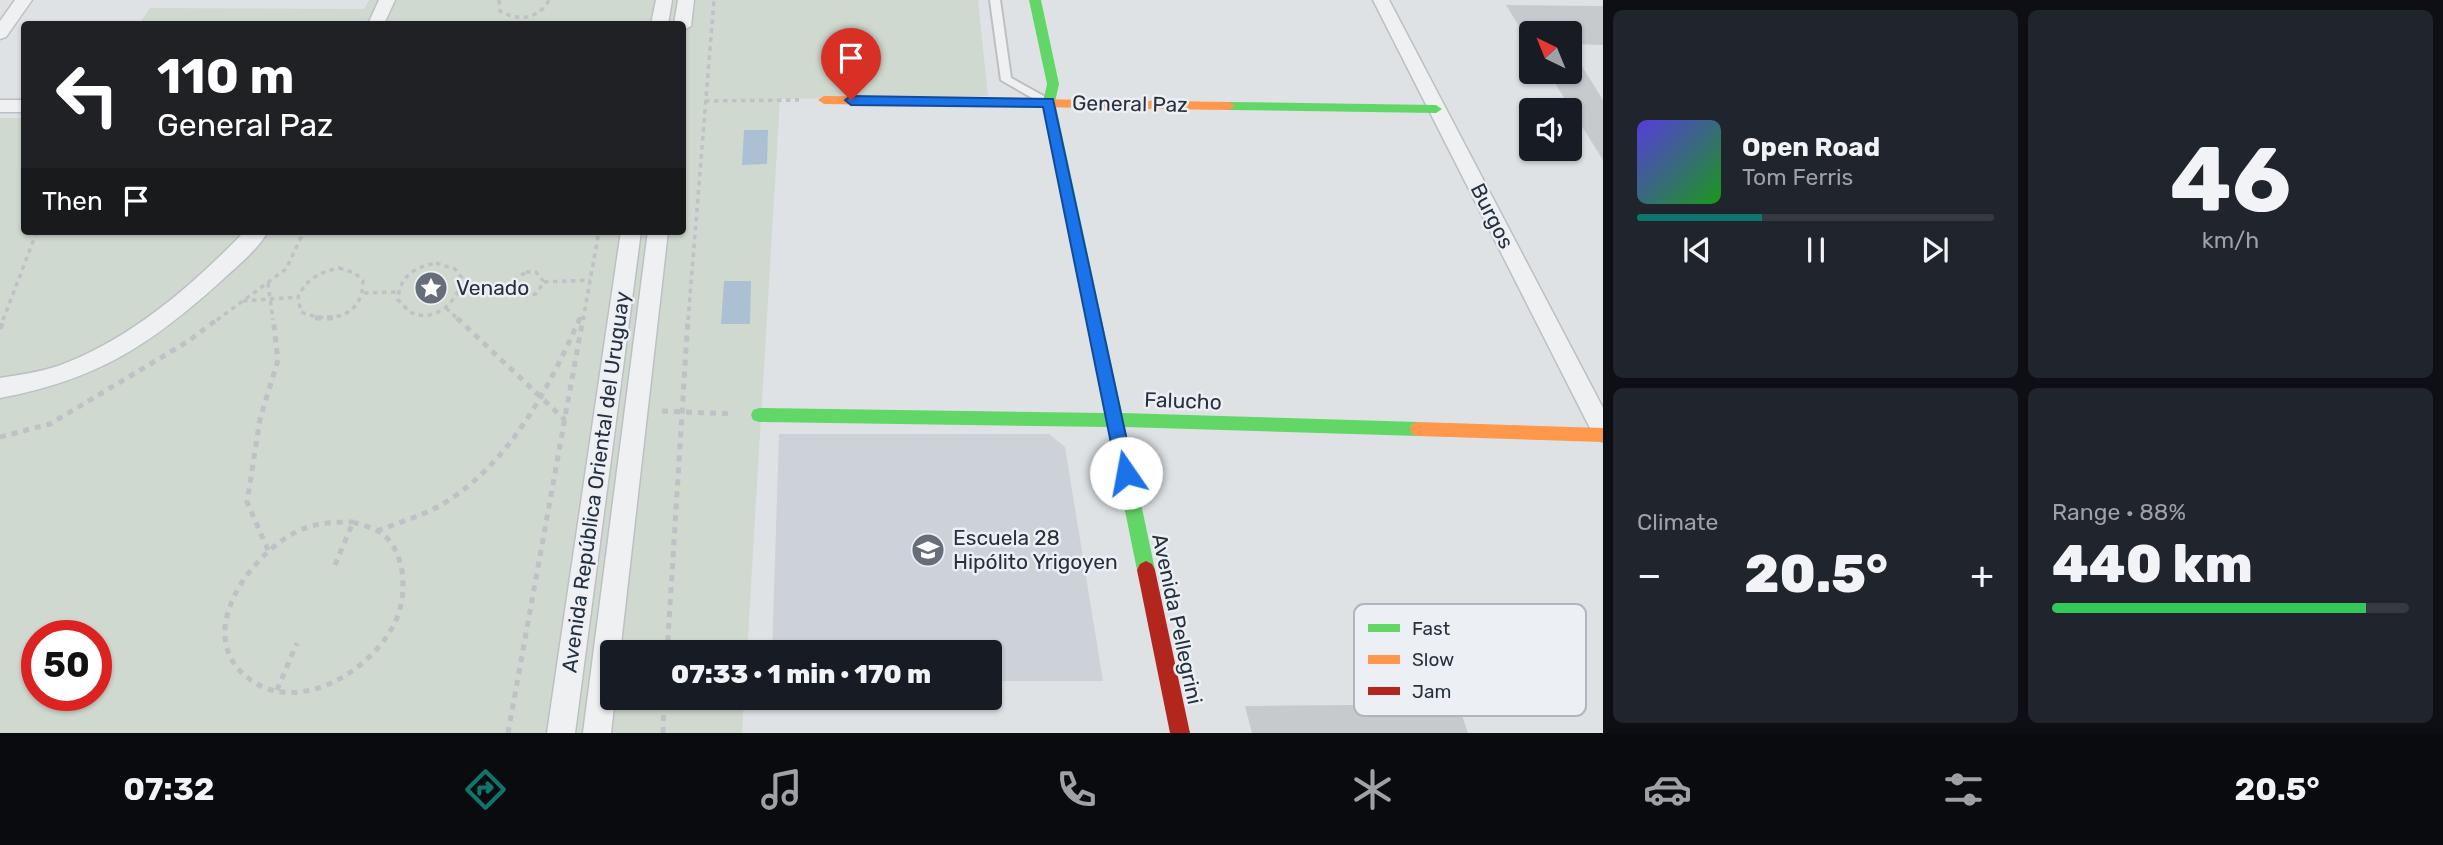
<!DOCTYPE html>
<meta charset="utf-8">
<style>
:root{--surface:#171b24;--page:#20242c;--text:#f1f3f6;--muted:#9ea1a6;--line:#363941;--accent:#0f766e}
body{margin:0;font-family:Rubik,sans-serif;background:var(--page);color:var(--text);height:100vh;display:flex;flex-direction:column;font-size:26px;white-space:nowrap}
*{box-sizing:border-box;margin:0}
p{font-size:23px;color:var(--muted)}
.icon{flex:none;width:38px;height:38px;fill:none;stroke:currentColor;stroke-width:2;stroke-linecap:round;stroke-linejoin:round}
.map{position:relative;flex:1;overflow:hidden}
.details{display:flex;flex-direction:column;gap:10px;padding:10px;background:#0d0f14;width:840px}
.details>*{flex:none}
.hud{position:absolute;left:21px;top:21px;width:665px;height:214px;border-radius:7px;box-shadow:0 2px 5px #0004;background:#202124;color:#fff;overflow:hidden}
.needle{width:46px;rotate:317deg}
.buttons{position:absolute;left:1519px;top:21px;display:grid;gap:14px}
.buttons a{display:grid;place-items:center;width:63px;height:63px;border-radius:7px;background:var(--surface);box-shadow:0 2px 5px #0004;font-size:35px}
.speed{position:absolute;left:21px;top:620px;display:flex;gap:14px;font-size:35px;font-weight:700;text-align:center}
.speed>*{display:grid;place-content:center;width:91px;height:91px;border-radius:50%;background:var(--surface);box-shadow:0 2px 5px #0004;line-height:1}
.speed .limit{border:10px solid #d22;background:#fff;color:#111}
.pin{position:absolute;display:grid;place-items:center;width:60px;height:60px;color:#fff;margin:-72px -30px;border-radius:50% 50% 50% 0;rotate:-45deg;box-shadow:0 0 7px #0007}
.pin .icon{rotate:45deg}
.me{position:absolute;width:77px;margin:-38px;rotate:348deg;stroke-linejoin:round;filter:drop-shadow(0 0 5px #0008)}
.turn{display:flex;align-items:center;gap:24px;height:147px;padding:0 21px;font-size:32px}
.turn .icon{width:91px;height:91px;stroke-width:2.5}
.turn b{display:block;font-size:49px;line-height:60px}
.then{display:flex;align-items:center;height:66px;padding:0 21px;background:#0003;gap:14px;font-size:26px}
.big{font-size:52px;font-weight:800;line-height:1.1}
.details .card{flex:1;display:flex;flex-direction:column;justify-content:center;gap:10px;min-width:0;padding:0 24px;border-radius:10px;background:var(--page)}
.details .dial{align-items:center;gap:0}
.dial b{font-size:91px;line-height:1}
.song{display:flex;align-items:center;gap:21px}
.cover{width:84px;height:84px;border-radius:10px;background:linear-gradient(135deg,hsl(250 70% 55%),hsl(120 70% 35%))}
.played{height:7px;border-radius:4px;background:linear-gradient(90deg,var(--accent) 35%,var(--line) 35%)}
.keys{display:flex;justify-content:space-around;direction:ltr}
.heat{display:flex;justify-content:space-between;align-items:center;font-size:38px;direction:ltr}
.charge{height:10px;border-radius:5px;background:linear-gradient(90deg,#34c759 88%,var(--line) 0)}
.details .tiles{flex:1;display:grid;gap:10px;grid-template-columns:repeat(2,1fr)}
.trip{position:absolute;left:600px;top:640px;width:402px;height:70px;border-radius:7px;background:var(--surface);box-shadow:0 2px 5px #0004;font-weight:800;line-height:70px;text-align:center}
.tabs{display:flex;height:112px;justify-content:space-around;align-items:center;background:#090b0e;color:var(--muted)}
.tabs .icon{width:49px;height:49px}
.tabs .selected{color:var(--accent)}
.tabs b{font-size:32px;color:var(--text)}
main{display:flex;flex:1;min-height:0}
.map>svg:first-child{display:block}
</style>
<main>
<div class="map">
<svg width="1603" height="733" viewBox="0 0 1603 733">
<rect width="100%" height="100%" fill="#dfe2e5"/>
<path fill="#cdd2d9" d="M779,434H1049L1065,447L1103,681H991L990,653H772Z"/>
<path fill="#d0d9cf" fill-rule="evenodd" d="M369,0H978L988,96L780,99L747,653H612V698H744L742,733H0V118H24V231H682V24H139L150,8L364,9ZM37,635H96V695H37Z"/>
<path fill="#abc0d2" d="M744,130H768L767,164L742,165Z
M724,281H751L750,324H721Z"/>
<path fill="#c7cacd" d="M1506,5L1603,6V45L1570,44V33H1531V46Z
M1570,47L1603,100V160L1548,72H1570Z
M1458,704L1468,733H1252L1245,706Z"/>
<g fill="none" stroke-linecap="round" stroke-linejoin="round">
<defs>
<path id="lane" d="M990,0H1000L1011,78L1049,99V103H1041L1001,80Z"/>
<path id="street" d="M15,0H32L6,37L0,39V21Z
M379,0H395L384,24H368Z
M656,0H672L668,24H651Z
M678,0H694L691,26L682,31V24H674Z
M1373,0H1389L1603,408V442L1595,438Z
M0,100H24V112H0Z
M245,231H268C258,250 236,267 220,282C149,346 96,380 0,398V378C19,375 40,372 58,366C130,340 193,285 245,231Z
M621,231H641L575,733H547Z
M648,231H668L620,653H612V698H615L611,733H583Z"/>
</defs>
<use href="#lane" stroke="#bdc0c3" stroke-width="4"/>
<use href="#street" stroke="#bdc0c3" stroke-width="3"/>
<path stroke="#bec1c5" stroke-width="3.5" stroke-dasharray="4.5 4.5" stroke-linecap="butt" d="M499,0L500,11C518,22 539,19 549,0
M705,101L799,100
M436,263L455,269L462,278C460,300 434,325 410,312C406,309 402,303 398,300C399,277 414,267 436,263Z
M339,268L355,273L363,281C363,318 329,324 301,312L298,297C306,279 320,272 339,268Z
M526,272H536L544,282L536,294L522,296L512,288L514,280Z
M544,282L590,280
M268,283L273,320
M463,287L512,284
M364,293L398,292
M243,301L298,297
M446,308L459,320
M3,320L37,231
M217,320L286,269L304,231
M580,320L581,317
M583,320L599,231
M688,320L714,0"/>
<path stroke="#bec1c5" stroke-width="5" stroke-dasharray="6 6" stroke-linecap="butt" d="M315,318H333
M457,318L565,420
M0,329L4,318
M662,411L731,414
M0,437L50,424L187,342L219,318
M353,522C361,525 371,527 378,531C393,540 399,555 402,571C404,587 403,602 397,618C377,666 307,712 257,684C188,644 244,559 296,532C313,523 333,522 353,522Z
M377,531C400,522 425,515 446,502C513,459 549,387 580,318
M268,550L247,502L260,419L278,360L273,318
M335,565L353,522
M667,653L688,318
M277,690L297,643
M508,733L583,318
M663,733L664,698"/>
<use href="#lane" fill="#eef0f2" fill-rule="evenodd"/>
<use href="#street" fill="#eef0f2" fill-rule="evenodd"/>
<path fill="#63d668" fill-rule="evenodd" d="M1029,0H1041L1059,84L1055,102L1122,413L1418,422L1424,424L1426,429L1424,434L1418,436L1125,427L1155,570L1152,576L1146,579L1140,576L1137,570L1108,427L759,422L753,420L751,415L753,410L759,408L1105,413L1043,102L1047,84Z
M1229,102L1436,105L1442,109L1436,113L1229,110L1223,106Z"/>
<path fill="#ff974d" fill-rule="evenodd" d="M824,96L1229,102L1235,106L1229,110L824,104L818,100Z
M1418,422L1603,428V442L1418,436L1412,434L1410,429L1412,424Z"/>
<path fill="#b3261e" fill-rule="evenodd" d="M1146,561L1152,564L1155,570L1190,733H1170L1137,570L1140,564Z"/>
</g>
<path fill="#1a73e8" stroke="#114b97" stroke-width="2" d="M851,96L1053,99L1134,473L1132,479L1126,481L1120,479L1117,473L1043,107L851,105L845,100Z"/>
<defs>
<symbol id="sight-disc" viewBox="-11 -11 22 22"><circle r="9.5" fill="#676e79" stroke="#ecf0f5"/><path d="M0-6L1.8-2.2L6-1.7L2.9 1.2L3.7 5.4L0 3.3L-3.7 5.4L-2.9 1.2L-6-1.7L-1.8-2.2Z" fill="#fff"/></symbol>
<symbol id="school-disc" viewBox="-11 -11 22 22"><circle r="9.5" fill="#676e79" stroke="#ecf0f5"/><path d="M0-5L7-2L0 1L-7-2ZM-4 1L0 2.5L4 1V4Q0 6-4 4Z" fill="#fff"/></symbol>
</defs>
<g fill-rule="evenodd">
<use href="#sight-disc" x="412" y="269" width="38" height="38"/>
<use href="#school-disc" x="909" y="531" width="38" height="38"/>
</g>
<g text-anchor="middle" stroke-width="5" stroke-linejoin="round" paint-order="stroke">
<g font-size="21" fill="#26303f" stroke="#ecf0f5">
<text transform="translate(1130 104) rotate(1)" y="7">General Paz</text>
<text transform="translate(1492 216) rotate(63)" y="7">Burgos</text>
<text transform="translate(1183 401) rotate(2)" y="7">Falucho</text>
<text transform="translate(596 482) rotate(-82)" y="7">Avenida República Oriental del Uruguay</text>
<text transform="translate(1177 619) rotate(78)" y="7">Avenida Pellegrini</text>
</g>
<g font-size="21" fill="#26303f" stroke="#ecf0f5" text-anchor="start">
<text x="456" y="295">Venado</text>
<text x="953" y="545">Escuela 28<tspan x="953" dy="24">Hipólito Yrigoyen</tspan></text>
</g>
</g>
<rect x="1354" y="604" width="232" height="112" rx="10" fill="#ecf0f5" stroke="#b1b6be" stroke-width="2"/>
<rect x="1368" y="624" width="32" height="8" fill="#63d668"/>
<rect x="1368" y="655" width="32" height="9" fill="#ff974d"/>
<rect x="1368" y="687" width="32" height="8" fill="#b3261e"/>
<g font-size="19" fill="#26303f">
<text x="1412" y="635">Fast</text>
<text x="1412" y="666">Slow</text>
<text x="1412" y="698">Jam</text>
</g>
</svg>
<div class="buttons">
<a><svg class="needle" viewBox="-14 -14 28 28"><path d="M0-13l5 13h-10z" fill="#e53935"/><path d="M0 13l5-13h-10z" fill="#9ea1a6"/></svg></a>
<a><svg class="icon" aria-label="sound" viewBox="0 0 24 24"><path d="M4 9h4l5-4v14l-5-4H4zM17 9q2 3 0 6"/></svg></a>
</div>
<div class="speed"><div class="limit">50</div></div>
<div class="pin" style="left:851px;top:100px;background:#d93025"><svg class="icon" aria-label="arrive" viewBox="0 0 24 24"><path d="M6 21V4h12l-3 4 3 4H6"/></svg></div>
<svg class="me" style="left:1126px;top:473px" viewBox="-20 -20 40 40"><circle r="19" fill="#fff"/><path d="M0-13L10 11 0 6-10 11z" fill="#1a73e8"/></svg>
<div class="trip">07:33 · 1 min · 170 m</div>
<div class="hud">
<div class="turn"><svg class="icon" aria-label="left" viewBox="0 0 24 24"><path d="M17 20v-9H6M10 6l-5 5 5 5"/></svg><div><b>110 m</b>General Paz</div></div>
<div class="then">Then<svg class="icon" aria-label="arrive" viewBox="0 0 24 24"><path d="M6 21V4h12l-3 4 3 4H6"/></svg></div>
</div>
</div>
<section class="details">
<div class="tiles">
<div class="card">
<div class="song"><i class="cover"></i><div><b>Open Road</b><p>Tom Ferris</p></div></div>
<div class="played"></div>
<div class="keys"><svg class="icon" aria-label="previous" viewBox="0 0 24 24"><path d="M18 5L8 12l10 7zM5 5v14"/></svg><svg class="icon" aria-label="pause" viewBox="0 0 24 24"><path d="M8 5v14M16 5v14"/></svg><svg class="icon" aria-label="next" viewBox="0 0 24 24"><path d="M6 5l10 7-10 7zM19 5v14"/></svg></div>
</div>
<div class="card dial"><b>46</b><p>km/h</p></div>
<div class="card"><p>Climate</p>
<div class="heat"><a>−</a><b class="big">20.5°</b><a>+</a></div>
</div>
<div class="card"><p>Range · 88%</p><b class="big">440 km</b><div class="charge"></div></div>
</div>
</section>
</main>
<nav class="tabs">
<b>07:32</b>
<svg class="icon selected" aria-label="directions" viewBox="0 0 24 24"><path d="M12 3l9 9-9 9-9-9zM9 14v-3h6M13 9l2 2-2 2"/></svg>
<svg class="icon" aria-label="music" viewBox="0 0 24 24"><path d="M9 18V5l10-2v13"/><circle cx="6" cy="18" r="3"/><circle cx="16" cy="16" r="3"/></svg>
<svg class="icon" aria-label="phone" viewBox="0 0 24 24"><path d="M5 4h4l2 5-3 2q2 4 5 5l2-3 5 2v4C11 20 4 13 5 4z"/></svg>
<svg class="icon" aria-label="climate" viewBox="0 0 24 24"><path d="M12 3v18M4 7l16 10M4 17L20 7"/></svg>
<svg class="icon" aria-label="car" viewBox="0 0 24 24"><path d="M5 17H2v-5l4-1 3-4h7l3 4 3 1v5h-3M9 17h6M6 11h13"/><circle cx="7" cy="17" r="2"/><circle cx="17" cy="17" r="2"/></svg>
<svg class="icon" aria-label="filters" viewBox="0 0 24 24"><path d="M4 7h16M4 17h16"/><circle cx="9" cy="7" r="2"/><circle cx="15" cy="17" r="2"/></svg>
<b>20.5°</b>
</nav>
